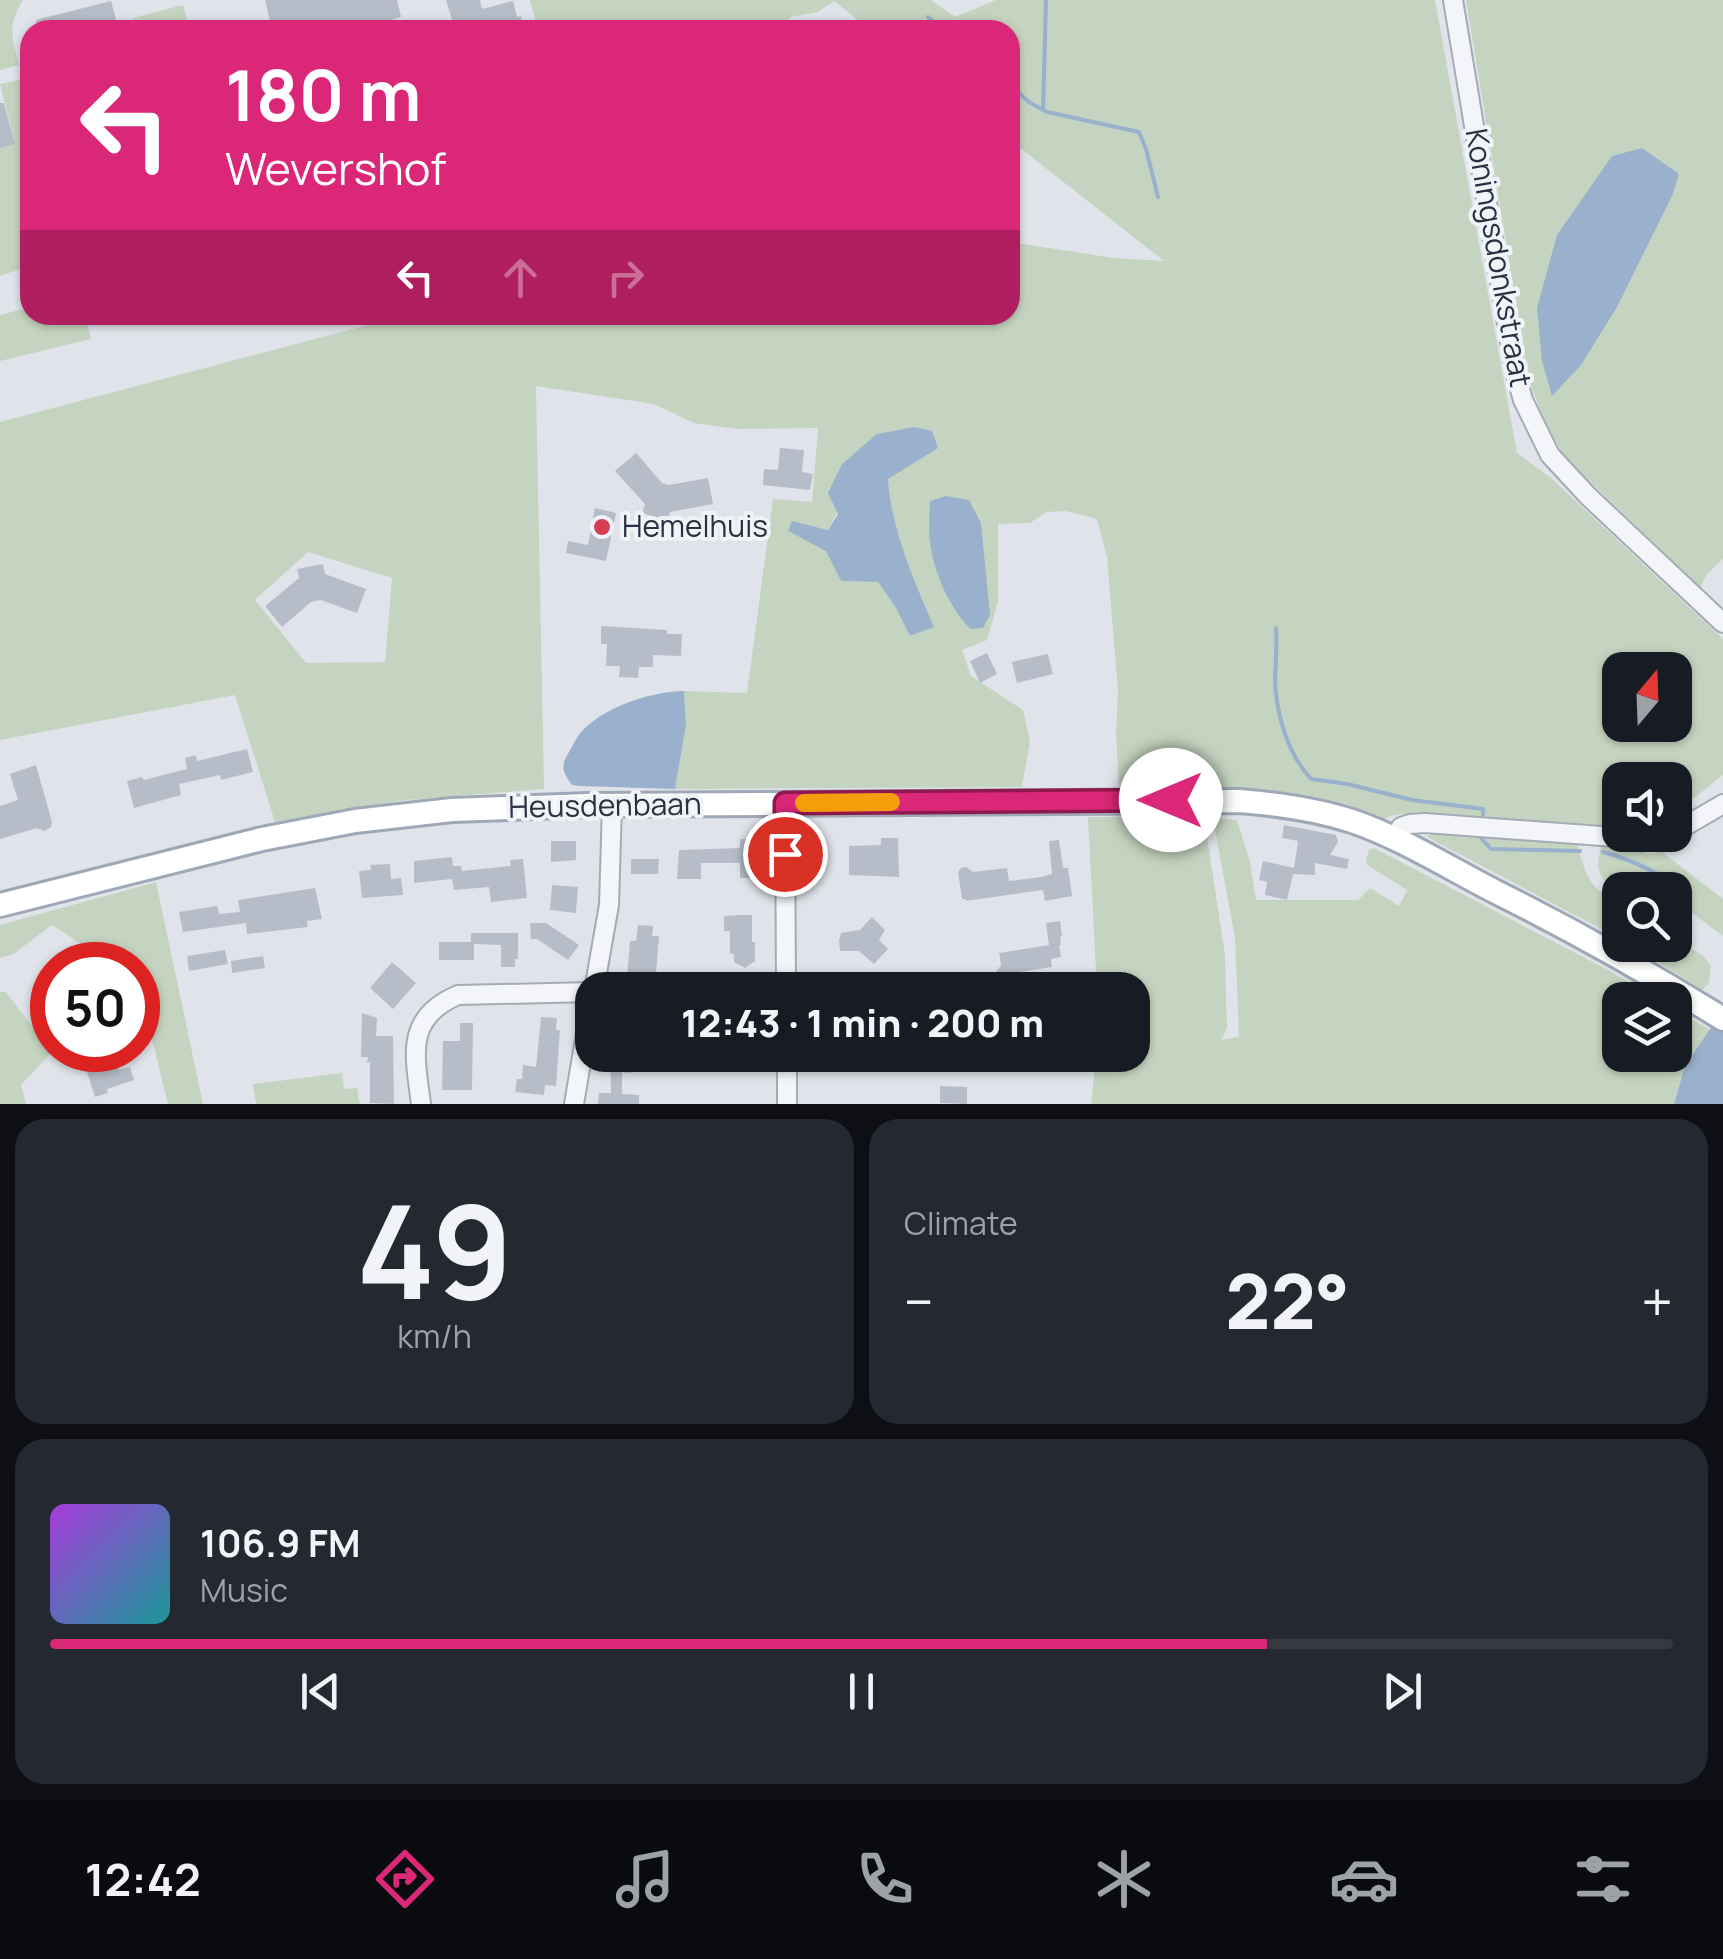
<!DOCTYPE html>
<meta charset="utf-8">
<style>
:root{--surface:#171b24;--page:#242831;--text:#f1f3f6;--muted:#9ea1a6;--line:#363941;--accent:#db2777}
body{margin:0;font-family:Manrope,sans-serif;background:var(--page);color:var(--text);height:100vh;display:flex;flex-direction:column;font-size:38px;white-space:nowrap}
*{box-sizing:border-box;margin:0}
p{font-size:32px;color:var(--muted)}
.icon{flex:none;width:55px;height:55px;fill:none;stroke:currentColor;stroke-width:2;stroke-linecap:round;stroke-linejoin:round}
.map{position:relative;height:1104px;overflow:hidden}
.details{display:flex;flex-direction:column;gap:15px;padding:15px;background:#0d0f14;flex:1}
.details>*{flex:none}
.hud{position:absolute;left:20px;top:20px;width:1000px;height:305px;border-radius:30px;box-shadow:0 2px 8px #0004;background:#db2777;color:#fff;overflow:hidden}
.needle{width:65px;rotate:19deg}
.buttons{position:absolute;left:1602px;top:652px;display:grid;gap:20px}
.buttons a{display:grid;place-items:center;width:90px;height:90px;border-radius:20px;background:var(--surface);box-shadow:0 2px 8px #0004;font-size:50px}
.speed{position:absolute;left:30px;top:942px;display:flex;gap:20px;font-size:50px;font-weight:700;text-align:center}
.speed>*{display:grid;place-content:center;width:130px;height:130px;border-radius:50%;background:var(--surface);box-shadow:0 2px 8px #0004;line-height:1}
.speed .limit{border:15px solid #d22;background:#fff;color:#111}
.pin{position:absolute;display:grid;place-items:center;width:85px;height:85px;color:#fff;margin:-42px;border:5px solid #fff;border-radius:50%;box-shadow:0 2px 10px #0007}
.me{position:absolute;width:110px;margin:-55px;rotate:270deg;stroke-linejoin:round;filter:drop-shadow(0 0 8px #0008)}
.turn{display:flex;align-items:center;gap:35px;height:210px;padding:0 40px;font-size:45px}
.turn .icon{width:130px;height:130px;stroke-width:2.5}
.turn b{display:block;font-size:70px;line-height:85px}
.lanes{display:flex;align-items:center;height:95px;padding:0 40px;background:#0003;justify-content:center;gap:50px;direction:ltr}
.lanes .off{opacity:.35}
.big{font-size:75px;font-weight:800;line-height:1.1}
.details .widget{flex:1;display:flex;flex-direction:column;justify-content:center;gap:15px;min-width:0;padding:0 35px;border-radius:30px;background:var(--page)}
.details .dial{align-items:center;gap:0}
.dial b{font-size:130px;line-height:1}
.song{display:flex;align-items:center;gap:30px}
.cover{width:120px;height:120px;border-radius:15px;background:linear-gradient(135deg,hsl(280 70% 55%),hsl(180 70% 35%))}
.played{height:10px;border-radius:5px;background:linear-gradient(90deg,var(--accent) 75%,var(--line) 75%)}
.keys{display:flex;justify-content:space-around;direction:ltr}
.heat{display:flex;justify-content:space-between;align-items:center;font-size:55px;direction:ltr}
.details .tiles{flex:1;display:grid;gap:15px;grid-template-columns:1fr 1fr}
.widget:last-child{grid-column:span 2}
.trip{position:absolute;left:575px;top:972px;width:575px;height:100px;border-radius:30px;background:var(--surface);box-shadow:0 2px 8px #0004;font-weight:800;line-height:100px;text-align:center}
.tab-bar{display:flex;height:160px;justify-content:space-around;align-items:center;background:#090b0e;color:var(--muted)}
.tab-bar .icon{width:70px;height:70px}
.tab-bar .current{color:var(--accent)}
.tab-bar b{font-size:45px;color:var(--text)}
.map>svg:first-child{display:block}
</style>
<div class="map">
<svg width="1723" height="1104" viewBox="0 0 1723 1104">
<rect width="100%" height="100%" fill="#e0e4ea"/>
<path fill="#c5d4c0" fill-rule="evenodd" d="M0,0H23C7,25 12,37 19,65L0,70Z
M530,0H931L955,17L996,0H1435L1517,453L1551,478L1723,639V775L1675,813V780H1620V829L1492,821L1483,815L1477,820L1416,813L1395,815L1382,819L1347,804L1286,792L1241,788H1164L1153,785L1119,786L1116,735L1118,691L1107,557L1097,519L1066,511L1046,512L1030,523L998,524V602L987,640L962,650L971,676L1023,710L1030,741L1022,787L675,789L686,725L684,691L747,693L773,499L812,502L818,428L737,429L694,423L654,404L536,386L544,789L406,800L275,822L235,695L0,740V422L406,315H761L932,319L933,315H1010V242L1114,258L1164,261L1010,140V30H870L834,1L818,12L791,17L786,30H538ZM894,431L937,448L888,478C892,533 912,577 933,627L910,636L896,608L878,582L841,581L826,550L792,521L828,530L877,434ZM308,552L392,578L385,662L306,663L255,600ZM1620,670H1675V725H1620Z
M1466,0H1723V559L1707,574L1700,588L1565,457C1549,432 1538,406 1528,377Z
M183,5L189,26L174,30H136L133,18Z
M23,79L30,106V266L0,276V148L15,143L0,84Z
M30,307V315H85L91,339L0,361V315Z
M1088,817H1204L1225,955L1227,1028L1221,1040L1239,1037L1235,938L1213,818L1237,820L1250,862L1256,900H1358L1370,888L1399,906L1407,890L1367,865L1366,860L1369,850L1374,848L1612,972L1658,1000H1620V1055H1675V1010L1711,1030L1685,1066L1674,1104H1091L1096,1055H1132V990H1097Z
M1442,832L1577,844C1587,878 1587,885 1620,905V939L1427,837L1431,833Z
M1601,845L1628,846L1648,854L1662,852L1723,899V936L1675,900V890C1655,890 1604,897 1599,870C1597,863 1600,852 1601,845Z
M156,882L203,1104H168L138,982V965H113L52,925L13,954L0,958V925Z
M1675,939L1704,956L1711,966L1709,983L1702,990L1632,945H1675Z
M0,992H6L52,1052L21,1085L26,1104H0Z
M342,1073L344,1089L357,1088L360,1104H256L253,1084Z"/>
<path fill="#99b1cc" d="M1642,148L1679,174L1672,196L1617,307L1581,365L1552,396L1542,361L1537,308L1557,235L1612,156Z
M914,427L932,431L938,448L888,479C892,532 913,578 934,627L910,636L896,608L878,582L841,581L826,551L788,531L792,521L828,530L838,514L828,493L842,464L877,434Z
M946,496L969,500L981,523L990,615L983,628L970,629C949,606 934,574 930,542C928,529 930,514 930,501Z
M684,691L686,725L675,789L580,786L572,785C557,765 564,762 574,743C589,711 650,691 684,691Z
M1723,1010V1104H1674L1685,1066Z"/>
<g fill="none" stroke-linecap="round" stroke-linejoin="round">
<path stroke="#99b1cc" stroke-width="4" d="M928,17L944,30
M1010,85L1029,102L1047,112L1139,132L1146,149L1158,197
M1043,110L1046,0
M1276,628C1277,646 1276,659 1275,676C1275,711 1287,753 1311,779L1347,784L1412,800L1483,809V815
M1482,839L1491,849L1580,851
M1603,852C1625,858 1675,876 1683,899C1685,904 1685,910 1686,916"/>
</g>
<path fill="#b7bdc8" d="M265,0H397L401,17L354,30H272Z
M446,0H480L482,9L513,1L517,17L521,16L524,30H455Z
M111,1L119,30H39L36,20Z
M0,103H4L15,144L0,148Z
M780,448L804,450L802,472L813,474L810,490L763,485L764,469L778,470Z
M636,453L662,483L669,485L708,478L713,504L670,512L667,521L642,513L645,504L615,471Z
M595,508L616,513L606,561L566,553L568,541L588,545Z
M323,564L325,574L366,589L357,613L321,600L311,602L282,627L265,606L299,578L297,569Z
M601,626L667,630V634H682L681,656L653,655V667H639L638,678L619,677L620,666H606L607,644H601Z
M987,653L997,674L980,683L970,661Z
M1048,654L1053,674L1017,683L1012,662Z
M247,749L253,772L221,780L220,775L179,784L181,795L134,808L127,781L142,777L144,780L187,769L185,758L196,755L197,761Z
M36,765L52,822L51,827L44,831L37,828L0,839V806L18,800L10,774Z
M1284,825L1336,835L1338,842L1330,855L1349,859L1347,869L1315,863V875L1293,874L1287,900L1265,895L1267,882L1259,880L1263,861L1294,868L1298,841L1282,838Z
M881,838H898L899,877L849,875V846L881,845Z
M740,839H763L761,878H740V863H701V879H677L679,850L740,848Z
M1059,840L1063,868H1068L1072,896L1045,901L1043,890L966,901L965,899H962L958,872L961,868L966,867L973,872L1007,868L1009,881L1041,877L1052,874L1049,841Z
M551,841H576V860L551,862Z
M452,857L453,866H461L462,871L511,866L510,860L523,859L527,898L491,902L489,887L454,890L452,879L414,883V861Z
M631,859H659L658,874H631Z
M390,864L391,879L401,878L403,895L362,898L359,871L371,870L370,865Z
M552,885L578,887L576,913L550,910Z
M315,888L322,919L307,921L308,927L247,934L246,923L183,932L179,912L217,906L219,914L240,912L238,900Z
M739,915H752V942H755V961L745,968L734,962V954L730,953V931H724V916Z
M872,917L885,930L879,940L888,949L874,964L859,951H840L839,940L841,933L860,930Z
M1060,921L1062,936L1060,937L1061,945H1059L1061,957L1051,959L1052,967L993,976L1001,965L999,953L1049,945L1046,923Z
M530,923H546L579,945L568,960L537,939H531Z
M638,925L653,926L652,936H659L655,986L647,987V990H626L630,941H636Z
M471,933H518V959H515V967H501V945L474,944V960H439V942H471Z
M225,950L228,964L189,971L187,956Z
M263,956L265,968L232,973L231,961Z
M392,962L416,983L393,1009L370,988Z
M362,1013L377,1018L376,1036H393L394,1104L370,1103V1062H367L368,1057H361Z
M541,1017L557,1018L556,1030H560L556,1086L545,1085L544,1095L515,1092L517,1079H522L523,1065L536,1067Z
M460,1023H473L472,1090H442L443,1041H460Z
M610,1055H632L631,1073L622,1072V1094L639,1095V1104H598L599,1093H611Z
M115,1060L119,1070L130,1067L134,1080L107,1089L108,1093L95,1097L86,1069Z
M940,1086L967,1087V1104L940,1103Z"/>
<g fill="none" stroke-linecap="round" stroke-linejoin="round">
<defs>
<path id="minor" d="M1453,0L1515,371L1523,400L1550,455L1588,496L1723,623
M785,803L786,990
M1675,832L1723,804
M1394,839L1401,827L1410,824L1425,823L1642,839L1667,835
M594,990L609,905L612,805
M787,1055V1104
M421,1104C415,1056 404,1018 458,995L592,992
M574,1104L592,998"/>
<path id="major" d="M0,905L262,839L355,821L452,810L588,805L1239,801C1278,804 1315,809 1352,821C1402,838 1449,868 1496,892C1574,931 1649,973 1723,1019"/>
</defs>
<use href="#minor" stroke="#a5abb5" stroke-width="22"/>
<use href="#major" stroke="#9ea8b6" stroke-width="28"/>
<use href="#minor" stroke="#f3f5f8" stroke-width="18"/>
<use href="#major" stroke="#fff" stroke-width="22"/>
</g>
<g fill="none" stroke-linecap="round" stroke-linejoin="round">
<defs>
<path id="route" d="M785,854V803L1171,800"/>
</defs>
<use href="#route" stroke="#8e194d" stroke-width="25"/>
<use href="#route" stroke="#db2777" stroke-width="18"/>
<path stroke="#f59e0b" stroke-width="18" d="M804,803L891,802"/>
</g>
<circle fill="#d73d52" stroke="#f0f3f7" stroke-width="4" cx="602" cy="527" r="10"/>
<g text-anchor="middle" stroke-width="8" stroke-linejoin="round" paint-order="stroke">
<g font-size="30" fill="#273143" stroke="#f0f3f7">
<text transform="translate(1498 258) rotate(80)" y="10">Koningsdonkstraat</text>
<text transform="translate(605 806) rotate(-1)" y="10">Heusdenbaan</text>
</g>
<g font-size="30" fill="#273143" stroke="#f0f3f7" text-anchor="start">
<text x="622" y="537">Hemelhuis</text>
</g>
</g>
</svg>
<div class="buttons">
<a><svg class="needle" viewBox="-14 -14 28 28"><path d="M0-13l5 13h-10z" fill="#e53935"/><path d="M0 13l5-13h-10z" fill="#9ea1a6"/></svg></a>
<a><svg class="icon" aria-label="sound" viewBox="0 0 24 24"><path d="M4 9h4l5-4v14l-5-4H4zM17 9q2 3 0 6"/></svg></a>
<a><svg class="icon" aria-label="search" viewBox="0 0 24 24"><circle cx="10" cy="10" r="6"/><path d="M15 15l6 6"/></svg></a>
<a><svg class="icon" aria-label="layers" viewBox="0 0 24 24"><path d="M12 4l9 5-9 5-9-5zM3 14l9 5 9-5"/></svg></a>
</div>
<div class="speed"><div class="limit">50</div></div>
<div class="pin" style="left:785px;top:854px;background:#d93025"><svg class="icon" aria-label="arrive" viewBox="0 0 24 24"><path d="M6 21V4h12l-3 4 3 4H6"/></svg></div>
<svg class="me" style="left:1171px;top:800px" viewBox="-20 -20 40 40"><circle r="19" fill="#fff"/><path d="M0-13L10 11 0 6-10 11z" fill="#db2777"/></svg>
<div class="trip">12:43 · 1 min · 200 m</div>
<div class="hud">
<div class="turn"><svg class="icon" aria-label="left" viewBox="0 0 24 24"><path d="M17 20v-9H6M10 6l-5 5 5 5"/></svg><div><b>180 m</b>Wevershof</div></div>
<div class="lanes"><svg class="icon" aria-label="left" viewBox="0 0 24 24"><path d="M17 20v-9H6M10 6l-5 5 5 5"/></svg><svg class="icon off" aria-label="ahead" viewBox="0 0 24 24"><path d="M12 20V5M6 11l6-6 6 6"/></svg><svg class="icon off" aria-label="right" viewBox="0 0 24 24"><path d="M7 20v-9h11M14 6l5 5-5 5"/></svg></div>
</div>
</div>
<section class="details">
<div class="tiles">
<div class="widget dial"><b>49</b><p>km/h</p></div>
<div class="widget"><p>Climate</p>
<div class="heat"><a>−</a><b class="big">22°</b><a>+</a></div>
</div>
<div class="widget">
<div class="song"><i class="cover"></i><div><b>106.9 FM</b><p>Music</p></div></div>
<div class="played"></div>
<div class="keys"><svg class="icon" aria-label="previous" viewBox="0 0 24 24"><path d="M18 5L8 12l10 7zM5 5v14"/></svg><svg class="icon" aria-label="pause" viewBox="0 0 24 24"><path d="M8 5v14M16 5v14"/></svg><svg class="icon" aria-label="next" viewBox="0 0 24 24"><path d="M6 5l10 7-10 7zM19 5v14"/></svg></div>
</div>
</div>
</section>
<nav class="tab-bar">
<b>12:42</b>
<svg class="icon current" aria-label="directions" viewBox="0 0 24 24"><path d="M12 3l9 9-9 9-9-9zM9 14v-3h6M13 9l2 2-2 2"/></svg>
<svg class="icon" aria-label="music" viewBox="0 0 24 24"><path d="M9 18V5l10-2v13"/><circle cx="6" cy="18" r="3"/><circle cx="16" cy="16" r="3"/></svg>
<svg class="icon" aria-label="phone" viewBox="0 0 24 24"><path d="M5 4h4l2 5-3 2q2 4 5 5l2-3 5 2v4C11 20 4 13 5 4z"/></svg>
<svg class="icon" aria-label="climate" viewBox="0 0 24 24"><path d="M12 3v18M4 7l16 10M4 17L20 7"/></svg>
<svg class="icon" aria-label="car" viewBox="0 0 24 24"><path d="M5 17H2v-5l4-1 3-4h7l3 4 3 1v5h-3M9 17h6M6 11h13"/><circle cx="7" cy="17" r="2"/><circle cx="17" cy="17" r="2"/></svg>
<svg class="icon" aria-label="filters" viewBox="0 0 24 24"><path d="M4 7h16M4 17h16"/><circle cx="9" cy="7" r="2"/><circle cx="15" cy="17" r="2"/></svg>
</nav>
